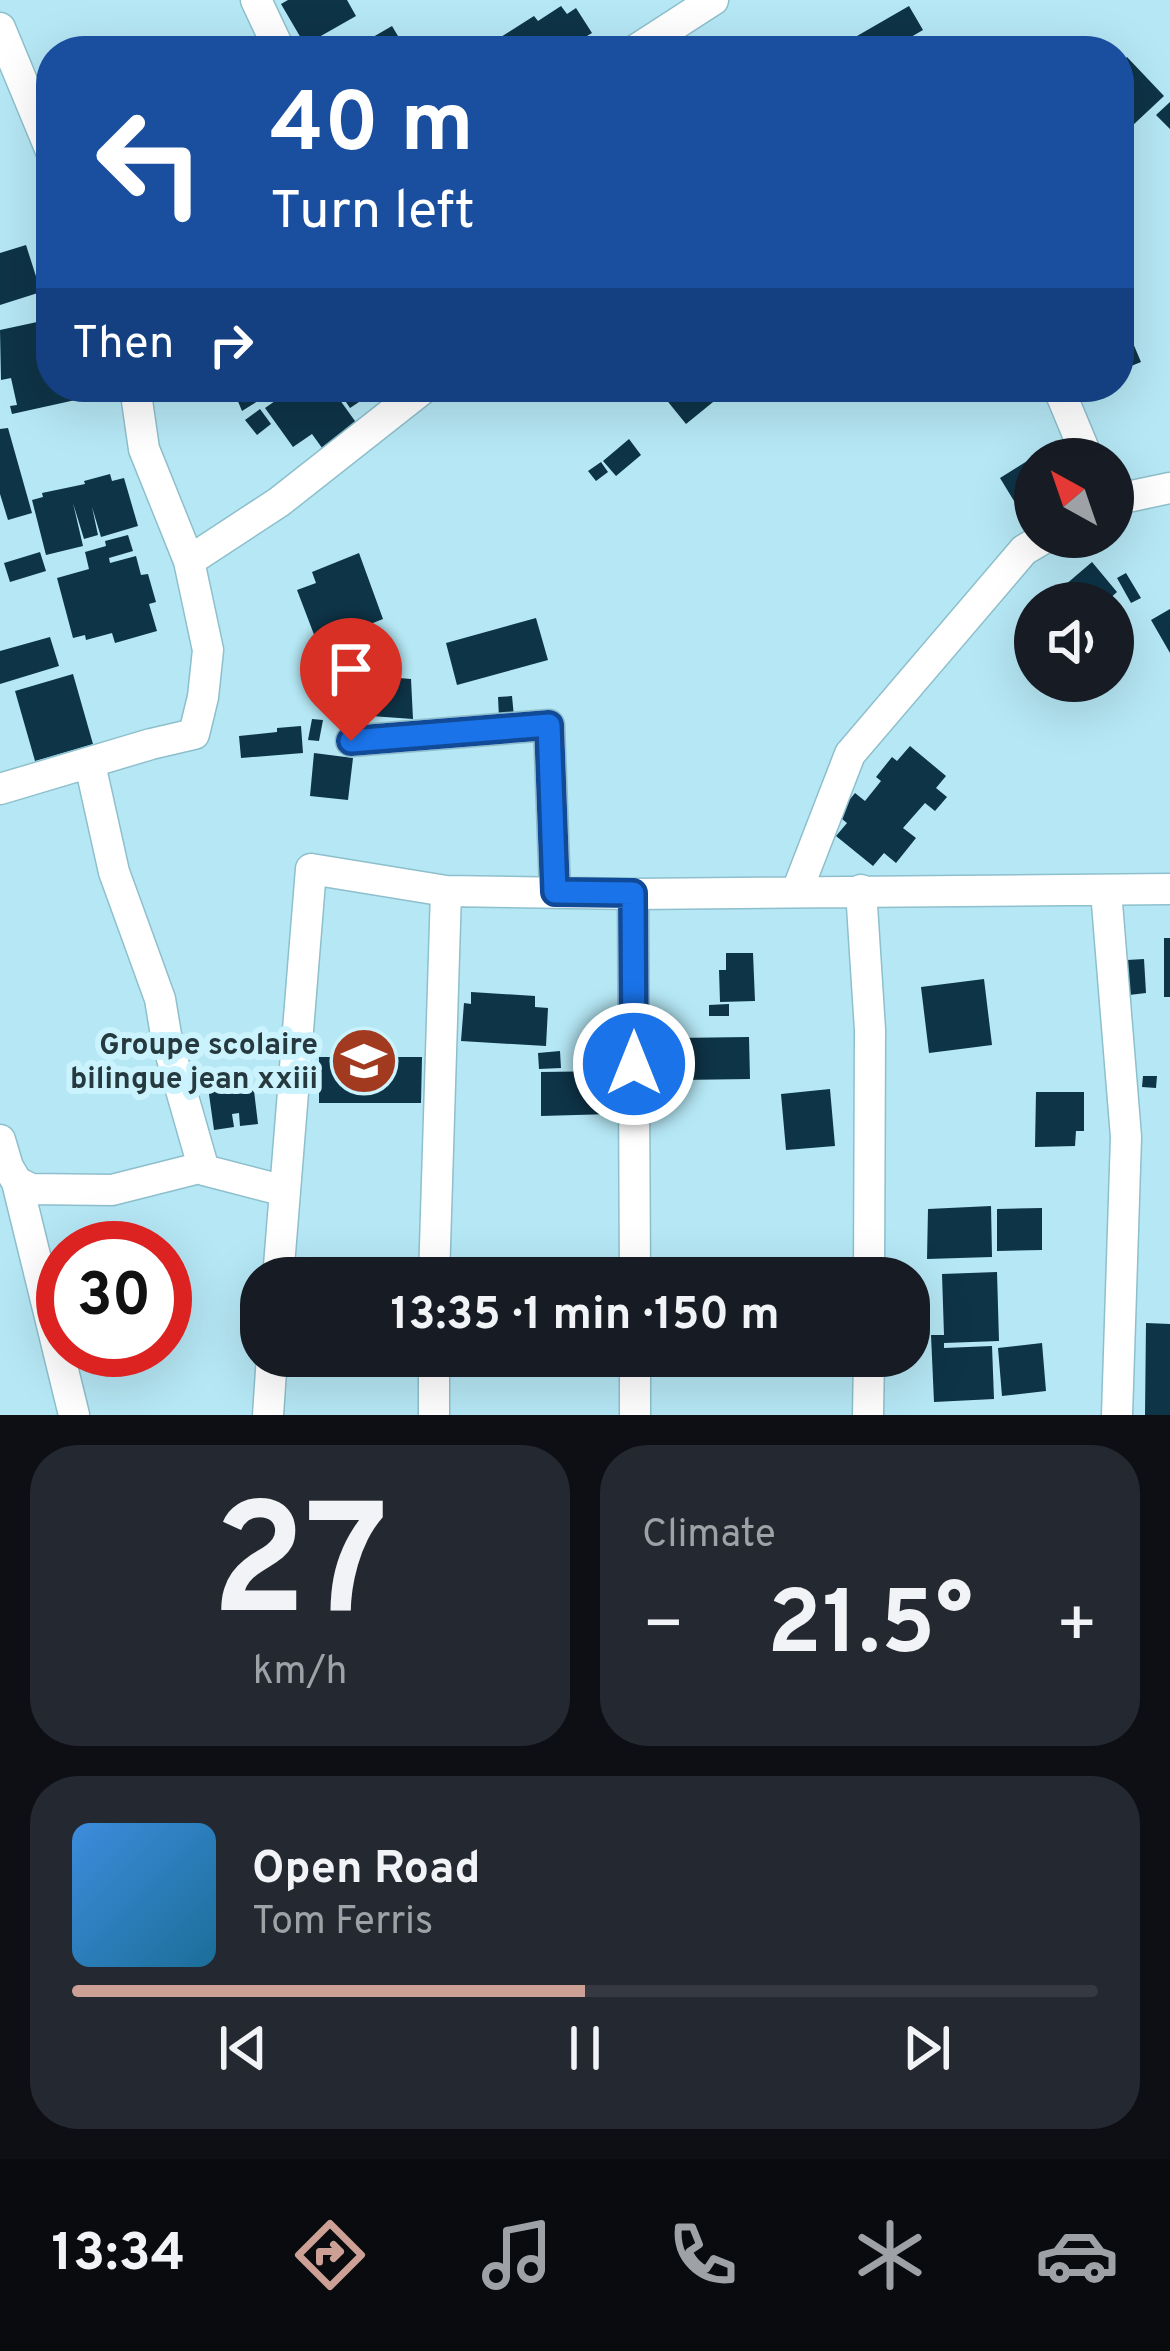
<!DOCTYPE html>
<meta charset="utf-8">
<style>
:root{--surface:#171b24;--page:#242831;--text:#f1f3f6;--muted:#9ea1a6;--line:#363941;--accent:#cda095}
body{margin:0;font-family:Overpass,sans-serif;background:var(--page);color:var(--text);height:100vh;display:flex;flex-direction:column;font-size:45px;white-space:nowrap}
*{box-sizing:border-box;margin:0}
p{font-size:39px;color:var(--muted)}
.icon{flex:none;width:66px;height:66px;fill:none;stroke:currentColor;stroke-width:2;stroke-linecap:round;stroke-linejoin:round}
.map{position:relative;height:1415px;overflow:hidden}
.drawer{display:flex;flex-direction:column;gap:30px;padding:30px;background:#0d0f14;flex:1}
.drawer>*{flex:none}
.hud{position:absolute;left:36px;top:36px;width:1098px;height:366px;border-radius:48px;box-shadow:0 12px 48px #0002;background:#1a4fa0;color:#fff;overflow:hidden}
.needle{width:78px;rotate:320deg}
.tools{position:absolute;left:1014px;top:438px;display:grid;gap:24px}
.tools a{display:grid;place-items:center;width:120px;height:120px;border-radius:50%;background:var(--surface);box-shadow:0 12px 48px #0002;font-size:60px}
.speed{position:absolute;left:36px;top:1221px;display:flex;gap:24px;font-size:60px;font-weight:700;text-align:center}
.speed>*{display:grid;place-content:center;width:156px;height:156px;border-radius:50%;background:var(--surface);box-shadow:0 12px 48px #0002;line-height:1}
.speed .limit{border:18px solid #d22;background:#fff;color:#111}
.pin{position:absolute;display:grid;place-items:center;width:102px;height:102px;color:#fff;margin:-123px -51px;border-radius:50% 50% 50% 0;rotate:-45deg;box-shadow:0 0 12px #0007}
.pin .icon{rotate:45deg}
.me{position:absolute;width:132px;margin:-66px;rotate:0deg;stroke-linejoin:round;filter:drop-shadow(0 0 9px #0008)}
.turn{display:flex;align-items:center;gap:42px;height:252px;padding:0 36px;font-size:54px}
.turn .icon{width:156px;height:156px;stroke-width:2.5}
.turn b{display:block;font-size:84px;line-height:102px}
.then{display:flex;align-items:center;height:114px;padding:0 36px;background:#0003;gap:24px;font-size:45px}
.big{font-size:90px;font-weight:700;line-height:1.1}
.drawer .widget{flex:1;display:flex;flex-direction:column;justify-content:center;gap:18px;min-width:0;padding:0 42px;border-radius:48px;background:var(--page)}
.drawer .dial{align-items:center;gap:0}
.dial b{font-size:156px;line-height:1}
.song{display:flex;align-items:center;gap:36px}
.cover{width:144px;height:144px;border-radius:18px;background:linear-gradient(135deg,hsl(210 70% 55%),hsl(200 70% 35%))}
.played{height:12px;border-radius:6px;background:linear-gradient(90deg,var(--accent) 50%,var(--line) 50%)}
.keys{display:flex;justify-content:space-around;direction:ltr}
.heat{display:flex;justify-content:space-between;align-items:center;font-size:66px;direction:ltr}
.drawer .tiles{flex:1;display:grid;gap:30px;grid-template-columns:1fr 1fr}
.widget:last-child{grid-column:span 2}
.trip{position:absolute;left:240px;top:1257px;width:690px;height:120px;border-radius:48px;background:var(--surface);box-shadow:0 12px 48px #0002;font-weight:700;line-height:120px;text-align:center}
.menu{display:flex;height:192px;justify-content:space-around;align-items:center;background:#090b0e;color:var(--muted)}
.menu .icon{width:84px;height:84px}
.menu .active{color:var(--accent)}
.menu b{font-size:54px;color:var(--text)}
.map>svg:first-child{display:block}
</style>
<div class="map">
<svg width="1170" height="1415" viewBox="0 0 1170 1415">
<rect width="100%" height="100%" fill="#b5e7f4"/>
<path fill="#0e3447" d="M288,0H347L356,16L305,45L281,4Z
M561,6L567,14L576,8L592,33L582,39L590,51H503L496,40L534,16L538,21Z
M909,6L923,30L887,51H831Z
M392,26L407,51H381L373,37Z
M1127,57L1164,96L1132,126L1119,112V64Z
M1170,102V129L1156,115Z
M26,245L41,292L0,305V253Z
M1119,310L1141,362L1119,371Z
M51,319V387H86L89,397L12,414L10,406L17,405L11,378L1,380L0,330Z
M232,387H280L242,411Z
M295,387H310L318,399L332,389L360,428L325,452L312,434L293,447L265,408Z
M336,387H362L368,396L350,408Z
M656,387H710L718,398L686,424Z
M260,409L271,424L257,435L245,420Z
M8,428L32,513L8,520L0,494V429Z
M629,439L641,455L616,476L603,461Z
M1051,446L1059,459H1035V527L1031,529L1000,478Z
M601,462L608,472L596,481L588,471Z
M110,474L112,481L124,478L138,526L101,537L92,507L98,535L84,539L73,503L83,546L46,555L32,500L43,497L42,493L85,484L84,481Z
M128,535L133,551L109,558L110,563L136,556L141,575L148,574L156,602L149,604L157,631L115,643L112,633L86,640L85,635L73,638L57,578L89,569L85,552L106,546L105,541Z
M40,552L46,571L10,582L4,563Z
M359,553L383,619L318,645L297,590L316,583L312,572Z
M1092,562L1117,592L1107,601L1109,603H1044Z
M1126,573L1141,598L1131,603L1117,578Z
M1170,609V653L1151,620Z
M536,618L548,660L457,685L446,643Z
M50,637L59,666L0,684V651Z
M73,674L93,744L35,761L15,691Z
M374,676L411,679L413,719L371,716Z
M512,696L514,717L499,718L498,697Z
M312,719L323,720L319,741L308,740Z
M301,726L303,753L241,758L239,736L277,732V728Z
M910,746L946,776L936,788L947,797L935,811L925,803L903,828L916,838L896,863L884,853L873,866L836,836L847,823L837,815L855,793L865,801L881,781L876,777L892,757L897,761Z
M314,753L353,758L348,800L310,796Z
M1164,938H1170V997H1164Z
M726,953H753L755,1001L720,1002L719,970H726Z
M1144,959L1146,993L1129,995L1127,960Z
M984,979L992,1045L929,1053L921,987Z
M471,992L535,996V1007L548,1008L546,1046L461,1041L464,1003L471,1004Z
M729,1004V1016H709V1005Z
M749,1037L750,1079L680,1080V1072H675V1038Z
M560,1051L561,1068L539,1069L538,1053Z
M319,1057H422L421,1103H319Z
M611,1071V1114L541,1116V1072Z
M252,1074L258,1124L240,1126L239,1113L232,1114L234,1127L214,1130L207,1080Z
M1143,1076H1157L1156,1088L1142,1087Z
M830,1089L835,1146L786,1150L781,1094Z
M1036,1092H1084V1131H1076L1075,1146L1035,1147Z
M991,1206L992,1257L927,1259L928,1209Z
M1042,1208V1250L997,1251V1209Z
M997,1272L999,1341L944,1343V1348L992,1346L994,1399L934,1402L931,1335H944L942,1274Z
M1146,1323L1170,1324V1415H1145Z
M1042,1343L1046,1391L1002,1396L998,1348Z"/>
<g fill="none" stroke-linecap="round" stroke-linejoin="round">
<defs>
<path id="minor" d="M256,0L280,51
M0,28L51,151
M634,51L713,0
M1058,387L1088,459
M1113,500L1170,488
M189,561L279,502L425,387
M351,741L549,725L555,892
M90,764L114,872L160,999L167,1041L204,1170L285,1191
M0,789L151,744L194,734L203,697L208,650L189,561L144,449L135,387
M861,890L870,1030L869,1278
M797,891L850,754L1024,550L1046,537
M1106,891L1126,1137L1117,1415
M633,894L1170,889
M0,1140L8,1167L17,1182L31,1189L112,1190L203,1167
M17,1182L74,1415
M278,1278L311,869L446,891L633,894L635,1278
M434,1278L446,891
M635,1356V1415
M268,1415L272,1356
M434,1415V1356
M868,1415L869,1356"/>
</defs>
<use href="#minor" stroke="#8ebfcc" stroke-width="33"/>
<use href="#minor" stroke="#fff" stroke-width="30"/>
</g>
<g fill="none" stroke-linecap="round" stroke-linejoin="round">
<defs>
<path id="route" d="M351,741L549,725L555,892L633,893L634,1064"/>
</defs>
<use href="#route" stroke="#114b97" stroke-width="30"/>
<use href="#route" stroke="#1a73e8" stroke-width="21"/>
</g>
<defs>
<symbol id="school-disc" viewBox="-11 -11 22 22"><circle r="9.5" fill="#a23a1f" stroke="#cbf3fd"/><path d="M0-5L7-2L0 1L-7-2ZM-4 1L0 2.5L4 1V4Q0 6-4 4Z" fill="#fff"/></symbol>
</defs>
<g fill-rule="evenodd">
<use href="#school-disc" x="326" y="1023" width="76" height="76"/>
</g>
<g text-anchor="middle" stroke-width="12" stroke-linejoin="round" paint-order="stroke">
<g font-size="30" font-weight="bold" fill="#25393e" stroke="#cbf3fd" text-anchor="end">
<text x="318" y="1054">Groupe scolaire<tspan x="318" dy="34">bilingue jean xxiii</tspan></text>
</g>
</g>
</svg>
<div class="tools">
<a><svg class="needle" viewBox="-14 -14 28 28"><path d="M0-13l5 13h-10z" fill="#e53935"/><path d="M0 13l5-13h-10z" fill="#9ea1a6"/></svg></a>
<a><svg class="icon" aria-label="sound" viewBox="0 0 24 24"><path d="M4 9h4l5-4v14l-5-4H4zM17 9q2 3 0 6"/></svg></a>
</div>
<div class="speed"><div class="limit">30</div></div>
<div class="pin" style="left:351px;top:741px;background:#d93025"><svg class="icon" aria-label="arrive" viewBox="0 0 24 24"><path d="M6 21V4h12l-3 4 3 4H6"/></svg></div>
<svg class="me" style="left:634px;top:1064px" viewBox="-20 -20 40 40"><circle r="17" fill="#1a73e8" stroke="#fff" stroke-width="3"/><path d="M0-11L8 9 0 5-8 9z" fill="#fff"/></svg>
<div class="trip">13:35 · 1 min · 150 m</div>
<div class="hud">
<div class="turn"><svg class="icon" aria-label="left" viewBox="0 0 24 24"><path d="M17 20v-9H6M10 6l-5 5 5 5"/></svg><div><b>40 m</b>Turn left</div></div>
<div class="then">Then<svg class="icon" aria-label="right" viewBox="0 0 24 24"><path d="M7 20v-9h11M14 6l5 5-5 5"/></svg></div>
</div>
</div>
<section class="drawer">
<div class="tiles">
<div class="widget dial"><b>27</b><p>km/h</p></div>
<div class="widget"><p>Climate</p>
<div class="heat"><a>−</a><b class="big">21.5°</b><a>+</a></div>
</div>
<div class="widget">
<div class="song"><i class="cover"></i><div><b>Open Road</b><p>Tom Ferris</p></div></div>
<div class="played"></div>
<div class="keys"><svg class="icon" aria-label="previous" viewBox="0 0 24 24"><path d="M18 5L8 12l10 7zM5 5v14"/></svg><svg class="icon" aria-label="pause" viewBox="0 0 24 24"><path d="M8 5v14M16 5v14"/></svg><svg class="icon" aria-label="next" viewBox="0 0 24 24"><path d="M6 5l10 7-10 7zM19 5v14"/></svg></div>
</div>
</div>
</section>
<nav class="menu">
<b>13:34</b>
<svg class="icon active" aria-label="directions" viewBox="0 0 24 24"><path d="M12 3l9 9-9 9-9-9zM9 14v-3h6M13 9l2 2-2 2"/></svg>
<svg class="icon" aria-label="music" viewBox="0 0 24 24"><path d="M9 18V5l10-2v13"/><circle cx="6" cy="18" r="3"/><circle cx="16" cy="16" r="3"/></svg>
<svg class="icon" aria-label="phone" viewBox="0 0 24 24"><path d="M5 4h4l2 5-3 2q2 4 5 5l2-3 5 2v4C11 20 4 13 5 4z"/></svg>
<svg class="icon" aria-label="climate" viewBox="0 0 24 24"><path d="M12 3v18M4 7l16 10M4 17L20 7"/></svg>
<svg class="icon" aria-label="car" viewBox="0 0 24 24"><path d="M5 17H2v-5l4-1 3-4h7l3 4 3 1v5h-3M9 17h6M6 11h13"/><circle cx="7" cy="17" r="2"/><circle cx="17" cy="17" r="2"/></svg>
</nav>
